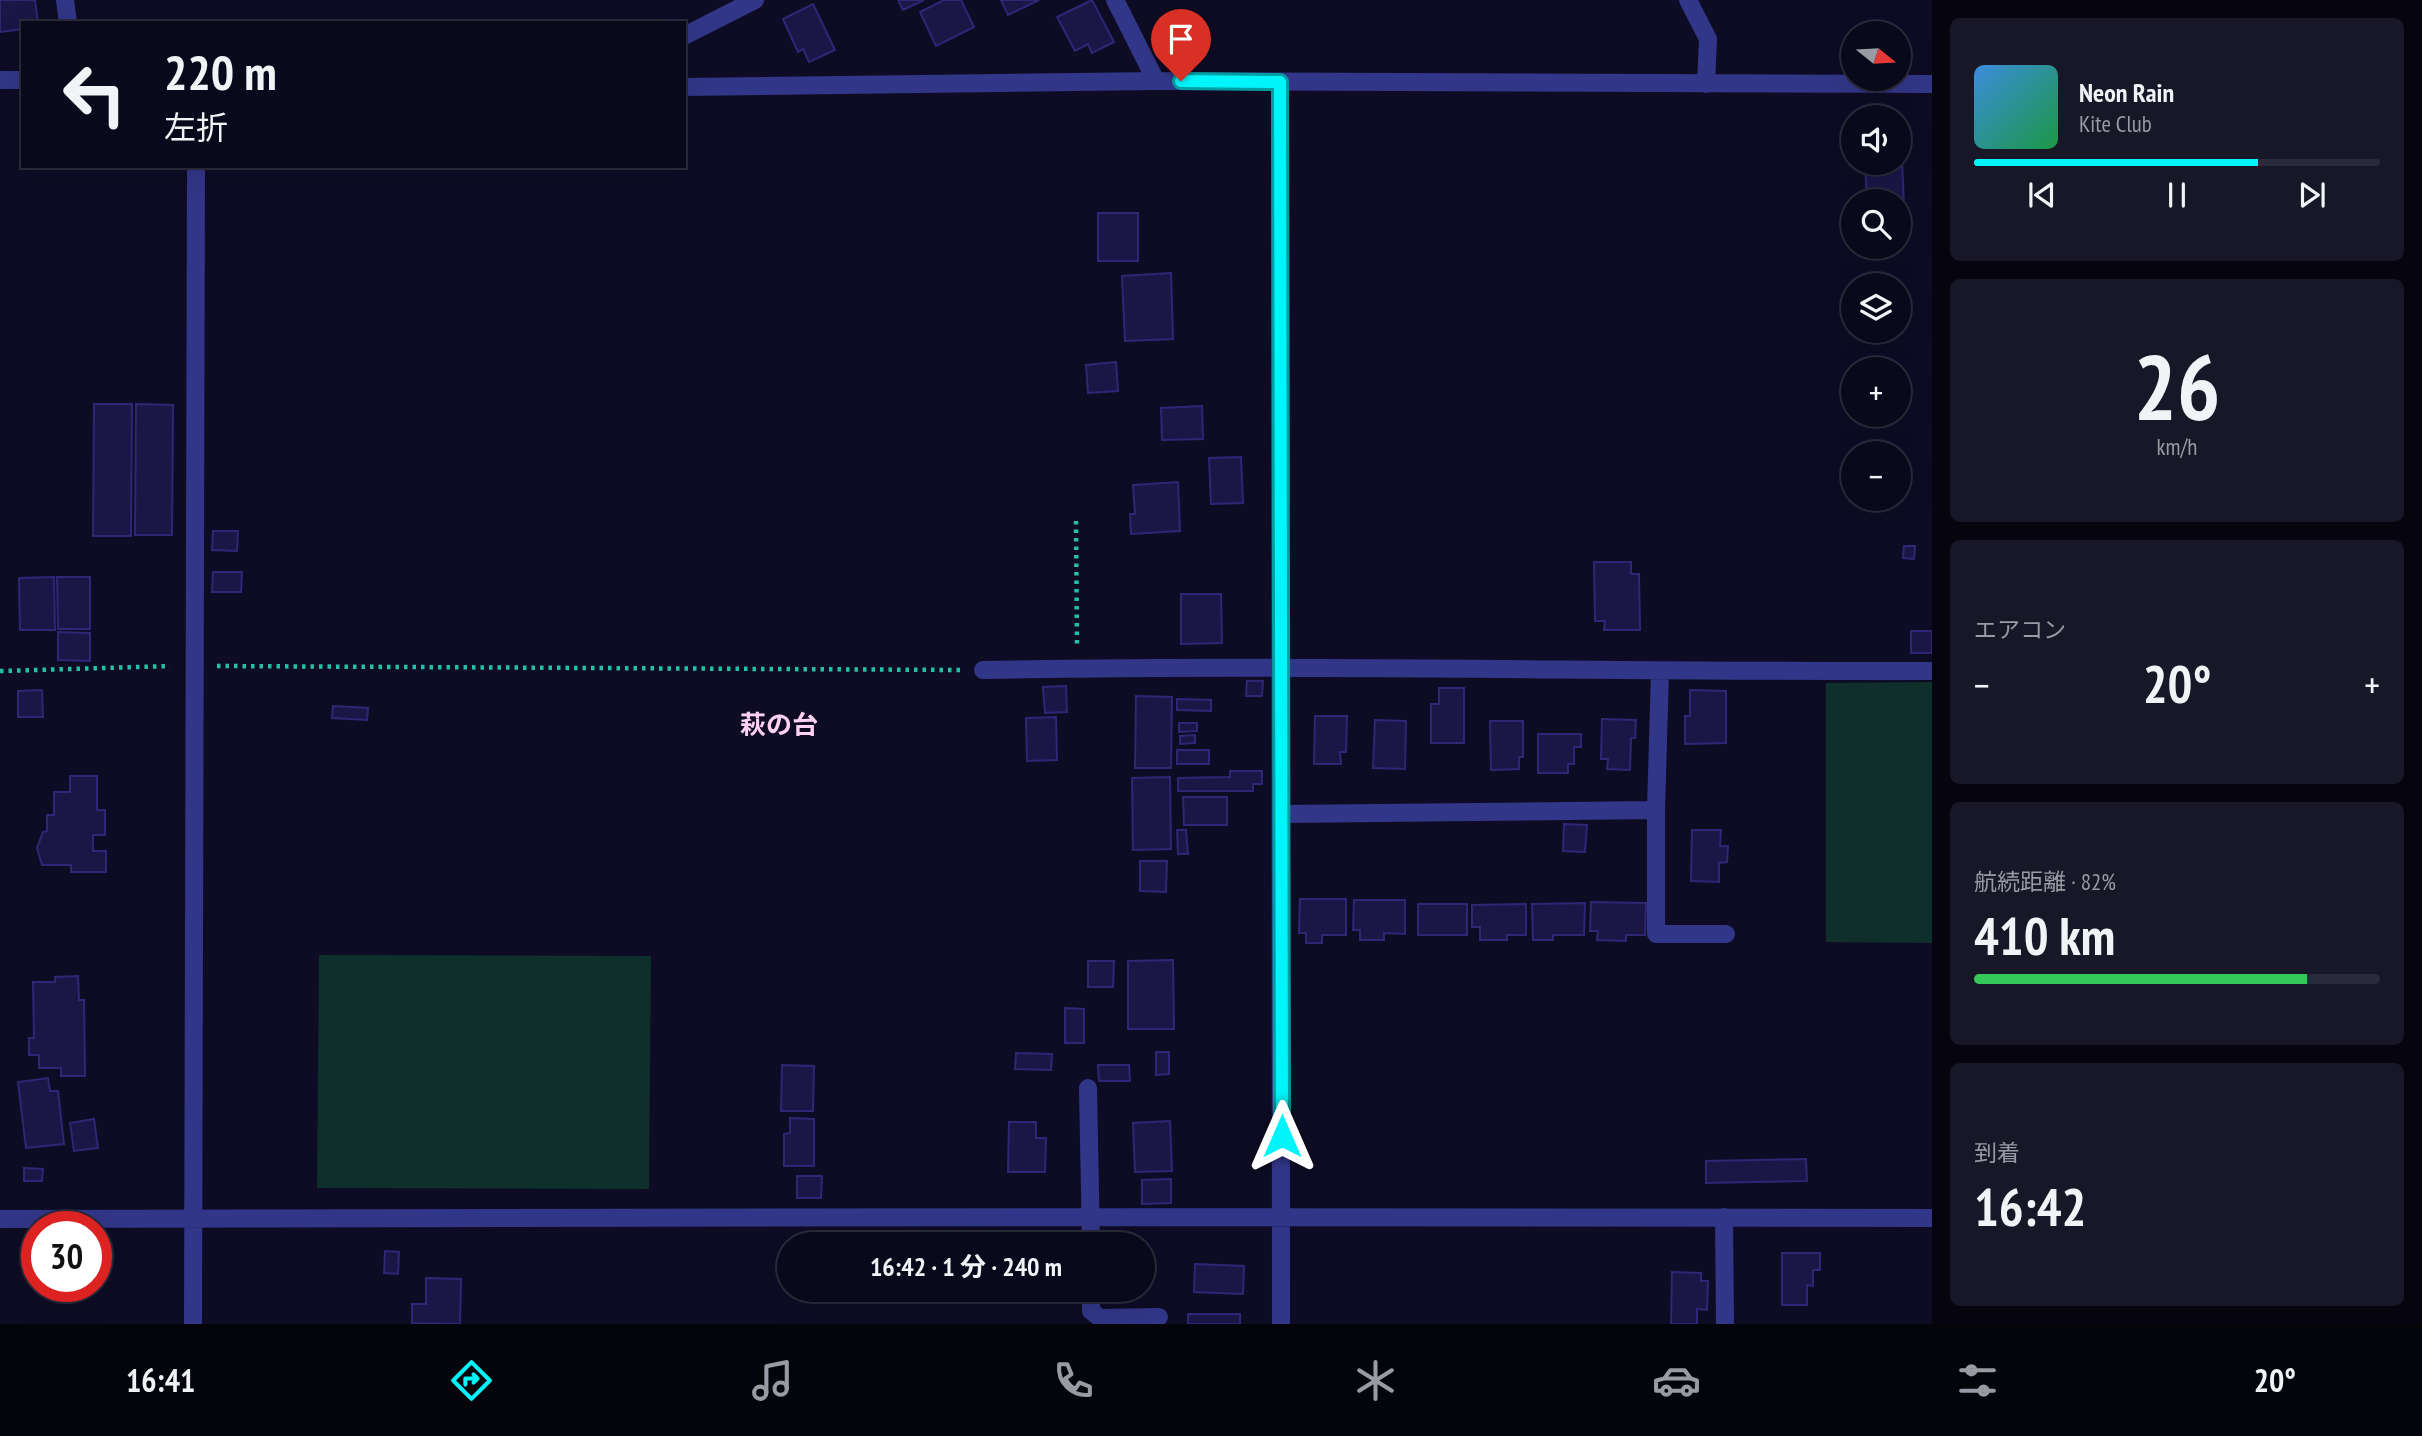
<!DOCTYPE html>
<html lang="ja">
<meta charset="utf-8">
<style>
:root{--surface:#0a091b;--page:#181728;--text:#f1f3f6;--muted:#999aa3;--line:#2a2a3a;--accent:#00f5fa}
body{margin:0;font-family:"PT Sans Narrow","Noto Sans JP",sans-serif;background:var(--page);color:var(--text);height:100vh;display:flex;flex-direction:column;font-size:26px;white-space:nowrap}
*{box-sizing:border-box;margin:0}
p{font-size:23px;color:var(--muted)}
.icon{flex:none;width:38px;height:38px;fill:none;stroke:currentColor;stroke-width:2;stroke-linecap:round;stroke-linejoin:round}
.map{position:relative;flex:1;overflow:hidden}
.sheet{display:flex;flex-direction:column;gap:18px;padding:18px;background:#06050f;width:490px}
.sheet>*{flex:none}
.guide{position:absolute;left:21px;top:21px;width:665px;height:147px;border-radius:0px;box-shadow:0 7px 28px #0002,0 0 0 2px var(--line);background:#0a091b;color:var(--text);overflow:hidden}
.needle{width:46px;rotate:108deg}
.fabs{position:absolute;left:1841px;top:21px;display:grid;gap:14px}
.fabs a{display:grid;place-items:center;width:70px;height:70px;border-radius:50%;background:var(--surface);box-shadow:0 7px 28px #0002,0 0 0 2px var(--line);font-size:35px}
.speed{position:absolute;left:21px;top:1211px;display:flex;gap:14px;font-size:35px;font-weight:700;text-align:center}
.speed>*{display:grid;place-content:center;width:91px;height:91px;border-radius:50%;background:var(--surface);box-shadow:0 7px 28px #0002,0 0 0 2px var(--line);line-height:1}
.speed .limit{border:10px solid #d22;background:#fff;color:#111}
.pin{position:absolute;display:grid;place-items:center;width:60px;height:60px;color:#fff;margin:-72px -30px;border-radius:50% 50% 50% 0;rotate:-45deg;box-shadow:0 0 7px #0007}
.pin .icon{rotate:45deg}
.me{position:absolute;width:77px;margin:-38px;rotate:0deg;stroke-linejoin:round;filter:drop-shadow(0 0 5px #0008)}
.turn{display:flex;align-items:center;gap:24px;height:147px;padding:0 28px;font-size:32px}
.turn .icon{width:91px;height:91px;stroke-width:2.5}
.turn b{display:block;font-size:49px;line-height:60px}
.big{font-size:52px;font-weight:700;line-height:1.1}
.sheet .tile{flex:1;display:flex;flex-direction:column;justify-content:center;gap:10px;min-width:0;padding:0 24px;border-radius:10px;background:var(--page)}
.sheet .dial{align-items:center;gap:0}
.dial b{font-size:91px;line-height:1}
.song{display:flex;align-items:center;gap:21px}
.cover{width:84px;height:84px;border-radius:10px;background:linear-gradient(135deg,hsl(210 70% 55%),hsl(140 70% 35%))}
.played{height:7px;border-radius:4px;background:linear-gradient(90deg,var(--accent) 70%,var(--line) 70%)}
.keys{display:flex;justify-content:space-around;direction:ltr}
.heat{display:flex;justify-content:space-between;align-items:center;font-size:38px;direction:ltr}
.charge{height:10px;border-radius:5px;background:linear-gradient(90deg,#34c759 82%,var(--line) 0)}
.trip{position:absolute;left:777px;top:1232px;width:378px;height:70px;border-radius:35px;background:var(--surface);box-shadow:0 7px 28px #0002,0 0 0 2px var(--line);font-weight:700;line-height:70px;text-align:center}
.menu{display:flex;height:112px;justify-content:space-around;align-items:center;background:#04040b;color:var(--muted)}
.menu .icon{width:49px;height:49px}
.menu .active{color:var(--accent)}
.menu b{font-size:32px;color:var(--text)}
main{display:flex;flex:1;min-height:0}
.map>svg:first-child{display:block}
</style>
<main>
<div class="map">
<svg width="1932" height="1324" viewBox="0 0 1932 1324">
<rect width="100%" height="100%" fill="#0e0c24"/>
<path fill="#0e2f2b" d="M1932,682V943L1826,942V683Z
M319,955L651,956L649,1189L317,1188Z"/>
<path fill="#1c1647" stroke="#2f2676" stroke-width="2" d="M0,0H35L38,23H23V29L0,32Z
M898,0H924L903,10Z
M944,0H961L974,27L936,46L920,12Z
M1001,0H1039L1008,15Z
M1092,0L1114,42L1092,53L1088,44L1075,51L1057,17Z
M813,4L835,50L809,62L803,49L798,52L783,19Z
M1902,158L1904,208L1899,209V201H1867L1865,163H1899V159Z
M1098,213H1138V261H1098Z
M1171,273L1173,339L1125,341L1122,276Z
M1116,362L1118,391L1088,393L1086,365Z
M94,404H132L131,536H93Z
M136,404L173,405L172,535H135Z
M1202,406L1203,439L1162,440L1161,408Z
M1241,457L1243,503L1211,504L1209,458Z
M1178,482L1180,531L1131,534L1130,514H1135L1133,485Z
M213,531H238L237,551L212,550Z
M1904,546H1915L1914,559L1903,558Z
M1594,562H1631V574H1639L1640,630H1604L1605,621H1595Z
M213,572H242L241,592H212Z
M54,577L55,630H20L19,578Z
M57,577H90V629H58Z
M1181,594H1221L1222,643L1181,644Z
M1911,631H1932V653H1911Z
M58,632L90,633V661L58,660Z
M1247,681H1263L1262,696H1246Z
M1066,686L1067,712L1045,713L1043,687Z
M1439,688H1464V743H1431V704H1439Z
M42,690L43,717H18V691Z
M1690,690L1726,691V743L1685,744V716H1690Z
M1136,696L1172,697L1171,768H1135Z
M1177,699L1211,700V711L1177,710Z
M333,706L368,708L367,720L332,718Z
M1315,716H1347L1346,752H1340L1341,764H1314Z
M1056,717L1057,760L1027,761L1026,718Z
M1602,719L1636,720L1635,738H1631L1630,770L1607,769L1608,759H1601Z
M1375,720L1406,721L1405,769L1373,768Z
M1490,721H1523V757H1519V769L1491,770Z
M1179,723H1197V731L1179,732Z
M1538,734H1581V747H1574V764H1568V773H1538Z
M1195,735V743L1180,744V736Z
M1177,750H1209V764H1177Z
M1230,771H1262V784H1253V791H1178V778L1230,777Z
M70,776H97V810H105V835H93V851H106V872H71V865H42L37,848L43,832L47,831V815H54V792H70Z
M1170,777L1171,849L1133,850L1132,778Z
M1183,797H1227V825H1184Z
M1564,824L1587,825L1585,852L1563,851Z
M1177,830H1186L1188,854H1178Z
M1692,830H1721L1720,846H1728L1727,862L1719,863V882L1691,881Z
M1140,861H1167L1166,892L1140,891Z
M1300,899H1346V935H1322V943H1306V933H1299Z
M1354,900H1405V934L1384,933V940H1360V930H1353Z
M1591,902L1646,903L1645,935H1626V941L1597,940L1598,931H1590Z
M1585,903L1584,935H1553V940H1533L1532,904Z
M1418,904H1467V935H1418Z
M1526,904V935H1507V940H1480V927H1472V905Z
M1173,960L1174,1029H1128V961Z
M1088,961H1114L1113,987H1088Z
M78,976L79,1000H84L85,1076H61V1068H39V1055H29V1038H34L33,982H55V977Z
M1065,1008L1084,1009V1043H1065Z
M1156,1052H1169V1074L1156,1075Z
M1016,1053L1052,1054L1051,1070L1015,1069Z
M782,1065L814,1066L813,1111H781Z
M1098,1065H1129L1130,1081H1099Z
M48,1078L50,1091H58L64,1144L26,1148L18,1082Z
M790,1118L814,1119V1166H784V1134L790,1133Z
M94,1119L98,1148L74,1151L70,1123Z
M1170,1121L1172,1171L1135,1172L1133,1123Z
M1009,1122H1036V1138H1046L1045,1172H1008Z
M1806,1159L1807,1181L1706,1183V1161Z
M24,1168L43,1169L42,1181H24Z
M797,1176H822L821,1198H797Z
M1171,1179V1203L1142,1204V1180Z
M385,1251L399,1252L398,1274L384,1273Z
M1782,1253H1820V1270H1813V1286L1807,1285V1305H1782Z
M1195,1264L1244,1266L1243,1294L1194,1292Z
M1672,1272L1701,1273V1281H1708L1707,1310L1697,1309V1324H1671Z
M426,1278L461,1279L460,1324L412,1323V1304H426Z
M1188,1314H1240V1324H1188Z"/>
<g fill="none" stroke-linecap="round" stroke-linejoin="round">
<path stroke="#22c0aa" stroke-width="4.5" stroke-dasharray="3.5 5" stroke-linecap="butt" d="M1076,521L1077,646
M217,666L961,670
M0,671L170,666"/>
<path stroke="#323688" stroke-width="18" d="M65,0L68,23
M1115,0L1156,81
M1688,0L1708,39L1706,84
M684,36L755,0
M0,80H23
M1280,82L1281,1324
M684,87L1156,81L1932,84
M983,670C1299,664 1616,672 1932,671
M1656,810V934H1726
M1282,814L1656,810L1660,672
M1088,1088L1091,1244
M1724,1217L1725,1324
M0,1219L1091,1217L1932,1218
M1091,1290V1311L1100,1318L1159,1317
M193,1324L196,166"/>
</g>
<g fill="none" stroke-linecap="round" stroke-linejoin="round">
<defs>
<path id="route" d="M1181,81L1280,82L1282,1136"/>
</defs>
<use href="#route" stroke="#009fa2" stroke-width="18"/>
<use href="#route" stroke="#00f5fa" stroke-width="12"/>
</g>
<g text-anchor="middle" stroke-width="7" stroke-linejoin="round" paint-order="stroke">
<g font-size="26" font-weight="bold" fill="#ffd1f2" stroke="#0e0c24">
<text x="779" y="734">萩の台</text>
</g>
</g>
</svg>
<div class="fabs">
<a><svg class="needle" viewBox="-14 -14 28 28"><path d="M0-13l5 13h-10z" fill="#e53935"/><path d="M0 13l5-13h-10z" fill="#999aa3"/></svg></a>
<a><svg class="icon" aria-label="sound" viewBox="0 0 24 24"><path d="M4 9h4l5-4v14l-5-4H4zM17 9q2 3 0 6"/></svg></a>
<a><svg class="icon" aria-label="search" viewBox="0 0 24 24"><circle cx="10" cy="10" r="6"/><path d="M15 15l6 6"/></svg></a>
<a><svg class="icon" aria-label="layers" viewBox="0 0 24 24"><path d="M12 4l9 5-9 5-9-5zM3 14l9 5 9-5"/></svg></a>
<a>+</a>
<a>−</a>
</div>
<div class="speed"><div class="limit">30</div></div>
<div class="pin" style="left:1181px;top:81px;background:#d93025"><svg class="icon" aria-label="arrive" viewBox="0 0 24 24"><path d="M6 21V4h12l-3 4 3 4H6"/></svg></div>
<svg class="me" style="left:1282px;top:1136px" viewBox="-20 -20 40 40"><path d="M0-17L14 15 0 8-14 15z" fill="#00f5fa" stroke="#fff" stroke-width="4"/></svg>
<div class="trip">16:42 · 1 分 · 240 m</div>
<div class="guide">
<div class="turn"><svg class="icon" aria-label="left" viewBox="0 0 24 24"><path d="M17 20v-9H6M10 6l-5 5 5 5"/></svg><div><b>220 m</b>左折</div></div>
</div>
</div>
<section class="sheet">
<div class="tile">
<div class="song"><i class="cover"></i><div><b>Neon Rain</b><p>Kite Club</p></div></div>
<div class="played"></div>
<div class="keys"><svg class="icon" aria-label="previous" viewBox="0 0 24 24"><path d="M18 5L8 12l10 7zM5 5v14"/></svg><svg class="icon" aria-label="pause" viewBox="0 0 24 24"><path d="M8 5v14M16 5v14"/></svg><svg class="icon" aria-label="next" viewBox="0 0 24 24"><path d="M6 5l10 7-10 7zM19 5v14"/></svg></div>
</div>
<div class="tile dial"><b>26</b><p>km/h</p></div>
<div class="tile"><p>エアコン</p>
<div class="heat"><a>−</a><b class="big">20°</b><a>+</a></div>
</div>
<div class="tile"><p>航続距離 · 82%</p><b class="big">410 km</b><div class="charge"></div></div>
<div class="tile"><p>到着</p><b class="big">16:42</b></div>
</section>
</main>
<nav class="menu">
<b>16:41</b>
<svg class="icon active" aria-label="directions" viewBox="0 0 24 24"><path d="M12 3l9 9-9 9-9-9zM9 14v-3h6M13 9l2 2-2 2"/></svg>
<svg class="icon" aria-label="music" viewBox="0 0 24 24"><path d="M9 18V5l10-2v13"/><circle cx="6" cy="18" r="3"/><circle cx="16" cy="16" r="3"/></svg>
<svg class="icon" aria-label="phone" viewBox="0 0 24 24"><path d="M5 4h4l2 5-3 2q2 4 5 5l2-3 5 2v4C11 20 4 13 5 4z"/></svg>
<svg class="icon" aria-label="climate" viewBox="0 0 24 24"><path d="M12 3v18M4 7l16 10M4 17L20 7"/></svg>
<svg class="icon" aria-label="car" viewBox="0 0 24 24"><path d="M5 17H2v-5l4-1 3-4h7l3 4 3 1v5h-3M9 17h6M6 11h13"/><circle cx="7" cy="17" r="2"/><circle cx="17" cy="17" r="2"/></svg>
<svg class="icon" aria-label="filters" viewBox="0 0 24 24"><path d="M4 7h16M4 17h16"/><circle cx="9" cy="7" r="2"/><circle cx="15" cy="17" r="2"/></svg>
<b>20°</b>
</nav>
